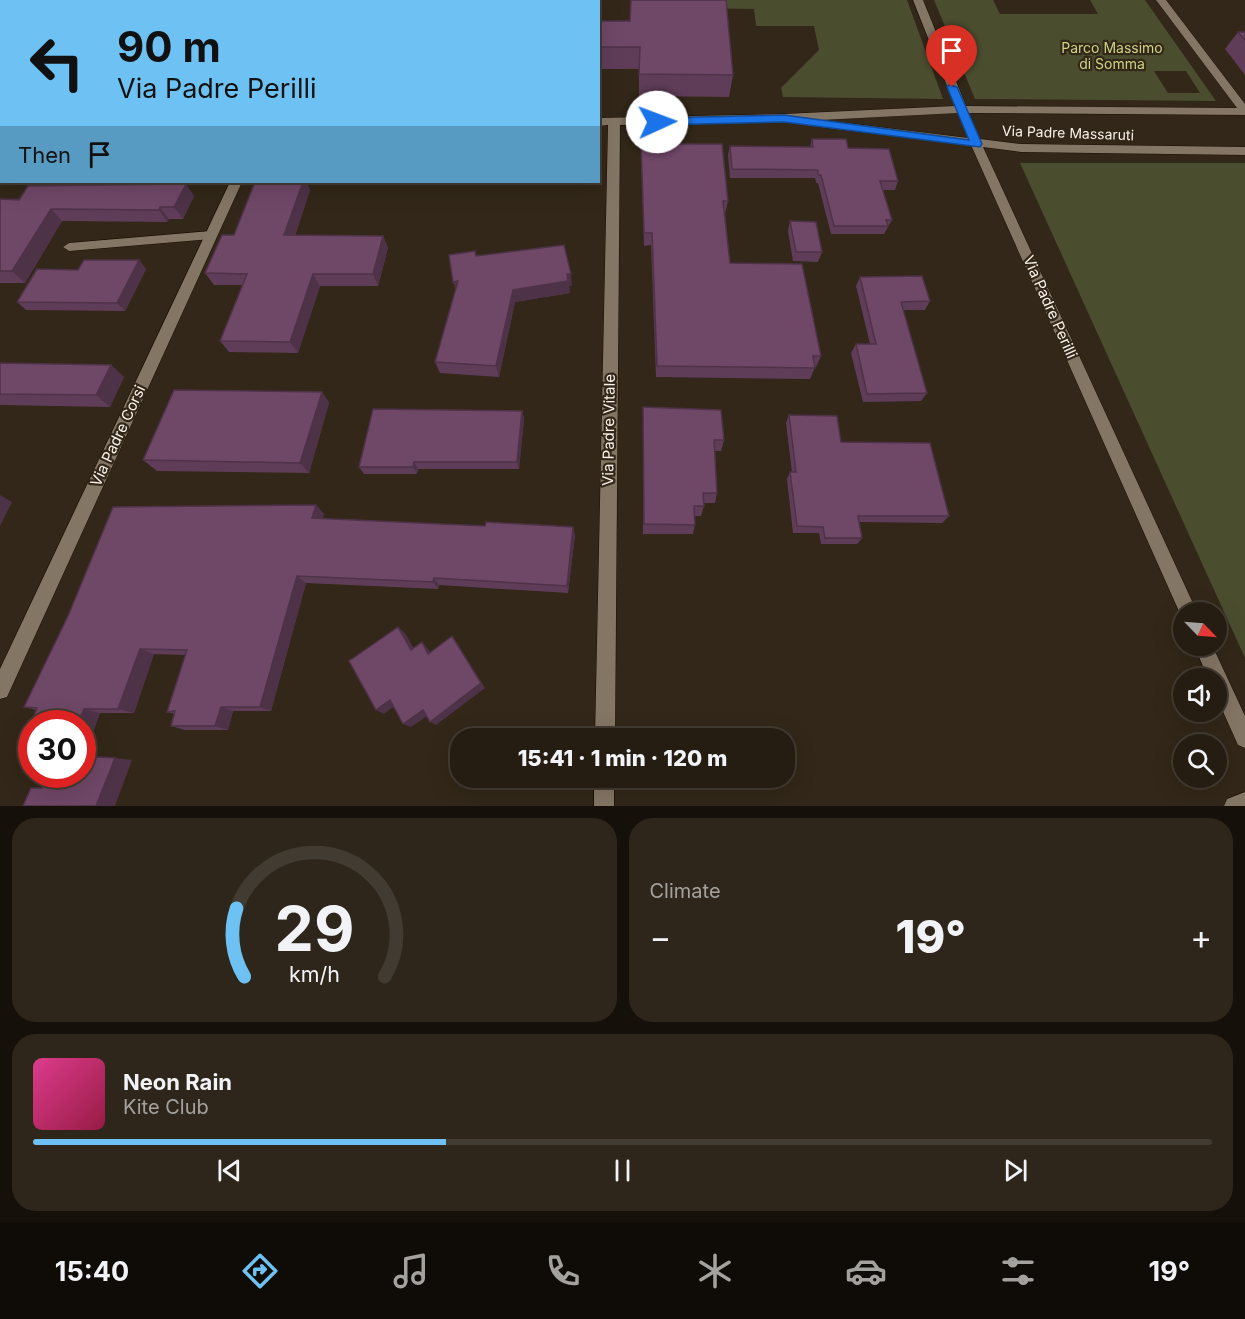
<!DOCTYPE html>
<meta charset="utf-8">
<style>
:root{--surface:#261d12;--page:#2e261b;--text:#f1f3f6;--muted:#a4a29f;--line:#423b32;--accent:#6dc2f3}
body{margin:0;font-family:Inter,sans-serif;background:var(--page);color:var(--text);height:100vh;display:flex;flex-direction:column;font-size:22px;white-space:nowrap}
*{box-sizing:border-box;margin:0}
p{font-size:20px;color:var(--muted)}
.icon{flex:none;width:33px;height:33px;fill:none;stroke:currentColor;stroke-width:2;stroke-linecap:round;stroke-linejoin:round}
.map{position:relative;height:806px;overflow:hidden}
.panel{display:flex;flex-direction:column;gap:12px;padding:12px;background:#15100a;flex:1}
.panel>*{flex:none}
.hud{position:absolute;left:0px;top:0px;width:600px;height:183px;box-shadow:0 6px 24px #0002,0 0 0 2px var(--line);background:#6dc2f3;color:#111;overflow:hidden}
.needle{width:39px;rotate:115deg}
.tools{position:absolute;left:1173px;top:602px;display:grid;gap:12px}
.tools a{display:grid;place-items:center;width:54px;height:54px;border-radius:50%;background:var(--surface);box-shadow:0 6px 24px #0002,0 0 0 2px var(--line);font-size:30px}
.speed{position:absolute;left:18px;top:710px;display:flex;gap:12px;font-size:30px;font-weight:700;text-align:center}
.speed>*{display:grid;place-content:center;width:78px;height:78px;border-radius:50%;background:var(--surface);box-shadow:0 6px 24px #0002,0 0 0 2px var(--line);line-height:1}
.speed .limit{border:9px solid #d22;background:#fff;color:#111}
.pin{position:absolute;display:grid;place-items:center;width:51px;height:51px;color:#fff;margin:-62px -26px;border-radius:50% 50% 50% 0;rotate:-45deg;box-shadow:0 0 6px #0007}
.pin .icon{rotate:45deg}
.me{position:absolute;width:66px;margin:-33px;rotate:88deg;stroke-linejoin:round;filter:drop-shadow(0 0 4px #0008)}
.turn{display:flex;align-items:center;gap:21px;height:126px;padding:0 18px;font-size:27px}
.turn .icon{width:78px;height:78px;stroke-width:2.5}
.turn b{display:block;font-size:42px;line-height:51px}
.then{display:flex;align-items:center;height:57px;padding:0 18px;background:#0003;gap:12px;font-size:22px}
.big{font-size:45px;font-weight:800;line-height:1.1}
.panel .card{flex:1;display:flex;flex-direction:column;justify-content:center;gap:9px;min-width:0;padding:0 21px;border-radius:24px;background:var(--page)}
.panel .dial{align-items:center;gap:0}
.dial svg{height:156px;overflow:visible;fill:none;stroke:var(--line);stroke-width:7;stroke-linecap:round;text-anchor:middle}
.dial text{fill:var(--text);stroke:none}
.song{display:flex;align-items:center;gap:18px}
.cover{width:72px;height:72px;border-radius:9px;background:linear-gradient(135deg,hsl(330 70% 55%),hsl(340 70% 35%))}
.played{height:6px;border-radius:3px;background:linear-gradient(90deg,var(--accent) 35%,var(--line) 35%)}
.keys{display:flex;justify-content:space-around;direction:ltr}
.heat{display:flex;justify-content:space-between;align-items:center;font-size:33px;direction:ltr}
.panel .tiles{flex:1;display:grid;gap:12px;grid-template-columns:1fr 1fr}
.card:last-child{grid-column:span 2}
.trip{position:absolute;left:450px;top:728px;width:345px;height:60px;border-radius:24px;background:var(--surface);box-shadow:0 6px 24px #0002,0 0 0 2px var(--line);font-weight:800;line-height:60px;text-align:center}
.menu{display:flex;height:96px;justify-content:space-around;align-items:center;background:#0f0c07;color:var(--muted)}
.menu .icon{width:42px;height:42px}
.menu .selected{color:var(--accent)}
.menu b{font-size:27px;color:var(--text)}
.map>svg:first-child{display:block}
</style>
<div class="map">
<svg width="1245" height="806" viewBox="0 0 1245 806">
<rect width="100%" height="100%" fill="#322718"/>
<path fill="#4a4d2e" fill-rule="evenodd" d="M684,0H907L943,99L783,97L781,88L819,50L814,26H756L754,9L684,8Z
M934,0H993L1000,14H1098L1090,0H1145L1216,101L975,99ZM1154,71H1186L1200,93H1168Z
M1020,163H1245V658Z"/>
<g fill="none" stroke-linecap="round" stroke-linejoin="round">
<defs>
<path id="lane" d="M211,231L217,235L211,239L69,251L63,247L69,243Z"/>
<path id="street" d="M124,0H134L123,2Z
M551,0H561L550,2Z
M913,0H923L966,106L1237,108L1156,0H1166L1245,104V115L969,113L980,139L1021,144L1245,147V155L1021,152L983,147L1197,612H1184V619L1182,618L971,145L820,127L814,123L819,120L620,125L615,738H595L608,125L598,126V118L784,114L955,106ZM958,113L968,138L821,120Z
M0,113H2V121H0Z
M230,182H242L7,697L0,699V669Z
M1194,645H1212L1245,716V748L1238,745L1216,696V678H1208Z
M594,777H614V806H594Z
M1245,792V806H1224L1227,799Z"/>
</defs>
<use href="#lane" stroke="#190f03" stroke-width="1"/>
<use href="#street" stroke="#190f03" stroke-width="1"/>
<use href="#lane" fill="#847665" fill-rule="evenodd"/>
<use href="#street" fill="#847665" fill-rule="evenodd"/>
</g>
<path fill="#5f3d59" d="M0,0H94L93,2H2V94H0Z
M598,21L733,75L729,97L639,96V69H598Z
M1238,32H1245V75L1225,49Z
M812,139L848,148L898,181L895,190H882L892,220L884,234H831L818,183H816L815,178H730L728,155L730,146L810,147Z
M641,144L728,201L725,214L730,263L821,356L816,367H815L810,379L656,377L651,245L644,246Z
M255,182H306L310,190L295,236H383L388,248L378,286H320L298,353L229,352L220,341L243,285H214L205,273L234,235Z
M194,196L183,219H169L167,222L62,221L25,283H0V199Z
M790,221L822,252L818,262L793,261L788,231Z
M475,251L476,256L572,285L569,286L570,293L515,302L499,377L440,373L435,362Z
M139,260L146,269L125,311L26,310L17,302L78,270Z
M860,277L930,301L925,310H903L927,393L921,401L863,402L851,353L856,344H870L856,286Z
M0,363L111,365L124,377L110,407L0,405Z
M322,392L329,403L309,473L157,471L143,460Z
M643,407L724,440L721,451H715L717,493L715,503H703L704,506L701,516H694L695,525L693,534H643Z
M522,411L524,419L519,469H418L417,474H364L359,467Z
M789,415L841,442L949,516L942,523L859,522L862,538L857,544H821L819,533H793L787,479L790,472H792L786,423Z
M316,505L324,514L322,519L575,535L568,593L439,585L438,589L306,583L271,711H233L228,730H185L171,726L175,714L167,712L186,655L154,654L134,713H100L93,732H82V723H32V729L29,728L36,710L24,707Z"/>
<path fill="#4e3248" d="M81,0H94L93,2H80Z
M303,182H306L310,190L291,247L284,235Z
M186,184L194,196L183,219L174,207Z
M160,207L169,219L167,222L159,210Z
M51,209L62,221L25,283L12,271Z
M383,236L388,248L378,286L373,274Z
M139,260L146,269L125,311L117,303Z
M313,274L320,286L298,353L290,342Z
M567,274H571L572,285L569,286L570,293L515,302L499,377L496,366L513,290Z
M458,281L457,294L453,282Z
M111,365L124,377L110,407L96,395Z
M322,392L329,403L309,473L300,463Z
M522,411L524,419L519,469L517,462Z
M414,462L418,469L417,474L413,467Z
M0,495L12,502L0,526Z
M316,505L324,514L320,527L312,518Z
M573,527L575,535L568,593L567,586Z
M297,576L306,583L271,711L260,707Z
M434,578L439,585L438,589L433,582Z
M398,627L405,633L418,656L411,650Z
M452,636L457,643L485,688L436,725L430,722Z
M422,642L428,649L435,660L428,654Z
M140,649L154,654L134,713L118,709Z
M390,700L397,704L384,714L376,710Z
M221,707L233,711L228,730L215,726Z
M84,709L100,713L93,732L82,730V723H78Z
M423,710L430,714L411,727L403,724Z
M115,758L132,760L115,806H96Z"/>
<path fill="#6f4767" stroke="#4e3248" stroke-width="1.5" d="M0,0H81L80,2H2V84H0Z
M372,0H516V2H371Z
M631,0H726L733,75L639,74L640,47H598V21H630Z
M1238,32H1245V40Z
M812,139H846L848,148L889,149L898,181H880L892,220H886L888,226H834L821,175H818V170L732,169L730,146L813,147Z
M641,144H722L728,201H723L730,263L802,264L821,356H813L815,368L657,366L652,233H644Z
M255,182H303L284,235L383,236L373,274H313L290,342L220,341L247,274L205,273L222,235H234Z
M186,184L174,207H160L159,210L51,209L12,271H0V199L19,200L28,186Z
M790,221L816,222L822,252H796Z
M564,245L571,274H567L568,281L513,290L496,366L435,362L458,281L453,282L449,255L475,251L476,256Z
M84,260H139L117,303L17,302L37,269L78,270Z
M922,276L930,301L901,302L927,393L867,394L856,344H876L860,277Z
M0,363L111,365L96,395L0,394Z
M174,390L322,392L300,463L143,460Z
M643,407L721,410L724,440H714L717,493H703L704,506H694L695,525L644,524Z
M373,409L522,411L517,462H414L413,467H359Z
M789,415L837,416L841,442L930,443L949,516H858L862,538H825L823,527L797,526L790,472H796Z
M316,505L312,518L485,526L486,522L573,527L567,586L434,578L433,582L297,576L260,707H221L215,726H171L175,711L167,712L187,650L140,649L118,709H84L78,723H32V728H29L37,708L24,707L68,616L113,507Z
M398,627L411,650L422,642L428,654L452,636L481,683L430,722L423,710L403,724L390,700L376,710L349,661Z
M82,756L115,758L96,806H23L31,788H42L48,774H82Z"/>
<path fill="#1a73e8" stroke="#114b97" stroke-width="1.5" d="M949,85L957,87L982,144L980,147L784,122L657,125L651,122L657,118L784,115L969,140L947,87Z"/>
<g text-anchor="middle" stroke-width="4.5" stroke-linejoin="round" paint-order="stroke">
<g font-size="14" fill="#cdd484" stroke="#322718">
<text x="1112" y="53">Parco Massimo<tspan x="1112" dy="16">di Somma</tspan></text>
</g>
<g font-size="14" fill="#faf2e9" stroke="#322718">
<text transform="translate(1068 133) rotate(2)" y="5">Via Padre Massaruti</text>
</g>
<g font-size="15" fill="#faf2e9" stroke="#322718">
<text transform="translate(1050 307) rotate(66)" y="5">Via Padre Perilli</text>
<text transform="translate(609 430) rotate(-89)" y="5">Via Padre Vitale</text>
<text transform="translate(118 436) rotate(-65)" y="5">Via Padre Corsi</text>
</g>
</g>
</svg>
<div class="tools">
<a><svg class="needle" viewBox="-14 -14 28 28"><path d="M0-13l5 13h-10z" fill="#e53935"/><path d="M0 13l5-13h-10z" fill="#a4a29f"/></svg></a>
<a><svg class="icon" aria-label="sound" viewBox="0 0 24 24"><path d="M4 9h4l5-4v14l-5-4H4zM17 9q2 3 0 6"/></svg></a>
<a><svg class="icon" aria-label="search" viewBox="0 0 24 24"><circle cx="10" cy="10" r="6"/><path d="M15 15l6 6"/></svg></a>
</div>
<div class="speed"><div class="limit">30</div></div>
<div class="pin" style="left:952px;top:87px;background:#d93025"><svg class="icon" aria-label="arrive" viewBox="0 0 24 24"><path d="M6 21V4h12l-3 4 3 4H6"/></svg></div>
<svg class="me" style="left:657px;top:122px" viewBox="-20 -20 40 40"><circle r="19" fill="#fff"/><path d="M0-13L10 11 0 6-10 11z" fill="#1a73e8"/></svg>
<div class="trip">15:41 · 1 min · 120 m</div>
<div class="hud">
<div class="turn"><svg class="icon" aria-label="left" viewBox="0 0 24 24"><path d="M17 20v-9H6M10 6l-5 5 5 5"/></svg><div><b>90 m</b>Via Padre Perilli</div></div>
<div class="then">Then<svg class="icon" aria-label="arrive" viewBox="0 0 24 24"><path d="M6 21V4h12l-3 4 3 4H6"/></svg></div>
</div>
</div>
<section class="panel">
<div class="tiles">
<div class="card dial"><svg viewBox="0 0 100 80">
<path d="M14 69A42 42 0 1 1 86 69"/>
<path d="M14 69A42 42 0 0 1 10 34" stroke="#6dc2f3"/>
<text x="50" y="56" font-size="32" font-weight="700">29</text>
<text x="50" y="72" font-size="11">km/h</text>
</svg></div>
<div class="card"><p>Climate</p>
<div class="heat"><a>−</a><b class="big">19°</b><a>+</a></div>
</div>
<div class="card">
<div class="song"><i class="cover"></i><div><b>Neon Rain</b><p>Kite Club</p></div></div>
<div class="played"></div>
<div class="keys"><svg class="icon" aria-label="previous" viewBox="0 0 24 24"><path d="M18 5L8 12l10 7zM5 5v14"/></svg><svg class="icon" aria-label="pause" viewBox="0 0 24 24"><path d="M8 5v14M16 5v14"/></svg><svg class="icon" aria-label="next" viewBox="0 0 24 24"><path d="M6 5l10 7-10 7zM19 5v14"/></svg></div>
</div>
</div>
</section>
<nav class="menu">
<b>15:40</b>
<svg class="icon selected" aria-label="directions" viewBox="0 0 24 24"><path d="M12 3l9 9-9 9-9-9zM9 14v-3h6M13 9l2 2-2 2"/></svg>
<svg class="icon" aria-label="music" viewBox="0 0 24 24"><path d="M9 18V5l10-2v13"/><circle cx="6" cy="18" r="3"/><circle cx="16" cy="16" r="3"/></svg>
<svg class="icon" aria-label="phone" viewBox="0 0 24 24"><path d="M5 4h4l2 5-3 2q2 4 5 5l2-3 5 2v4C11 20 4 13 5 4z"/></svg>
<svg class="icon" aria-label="climate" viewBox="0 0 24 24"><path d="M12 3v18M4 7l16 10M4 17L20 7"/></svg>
<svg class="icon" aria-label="car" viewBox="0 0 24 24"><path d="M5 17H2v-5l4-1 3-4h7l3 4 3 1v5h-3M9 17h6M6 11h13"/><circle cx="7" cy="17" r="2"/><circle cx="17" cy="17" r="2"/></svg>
<svg class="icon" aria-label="filters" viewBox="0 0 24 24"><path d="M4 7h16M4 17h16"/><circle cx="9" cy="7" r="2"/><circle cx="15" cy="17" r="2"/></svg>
<b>19°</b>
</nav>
